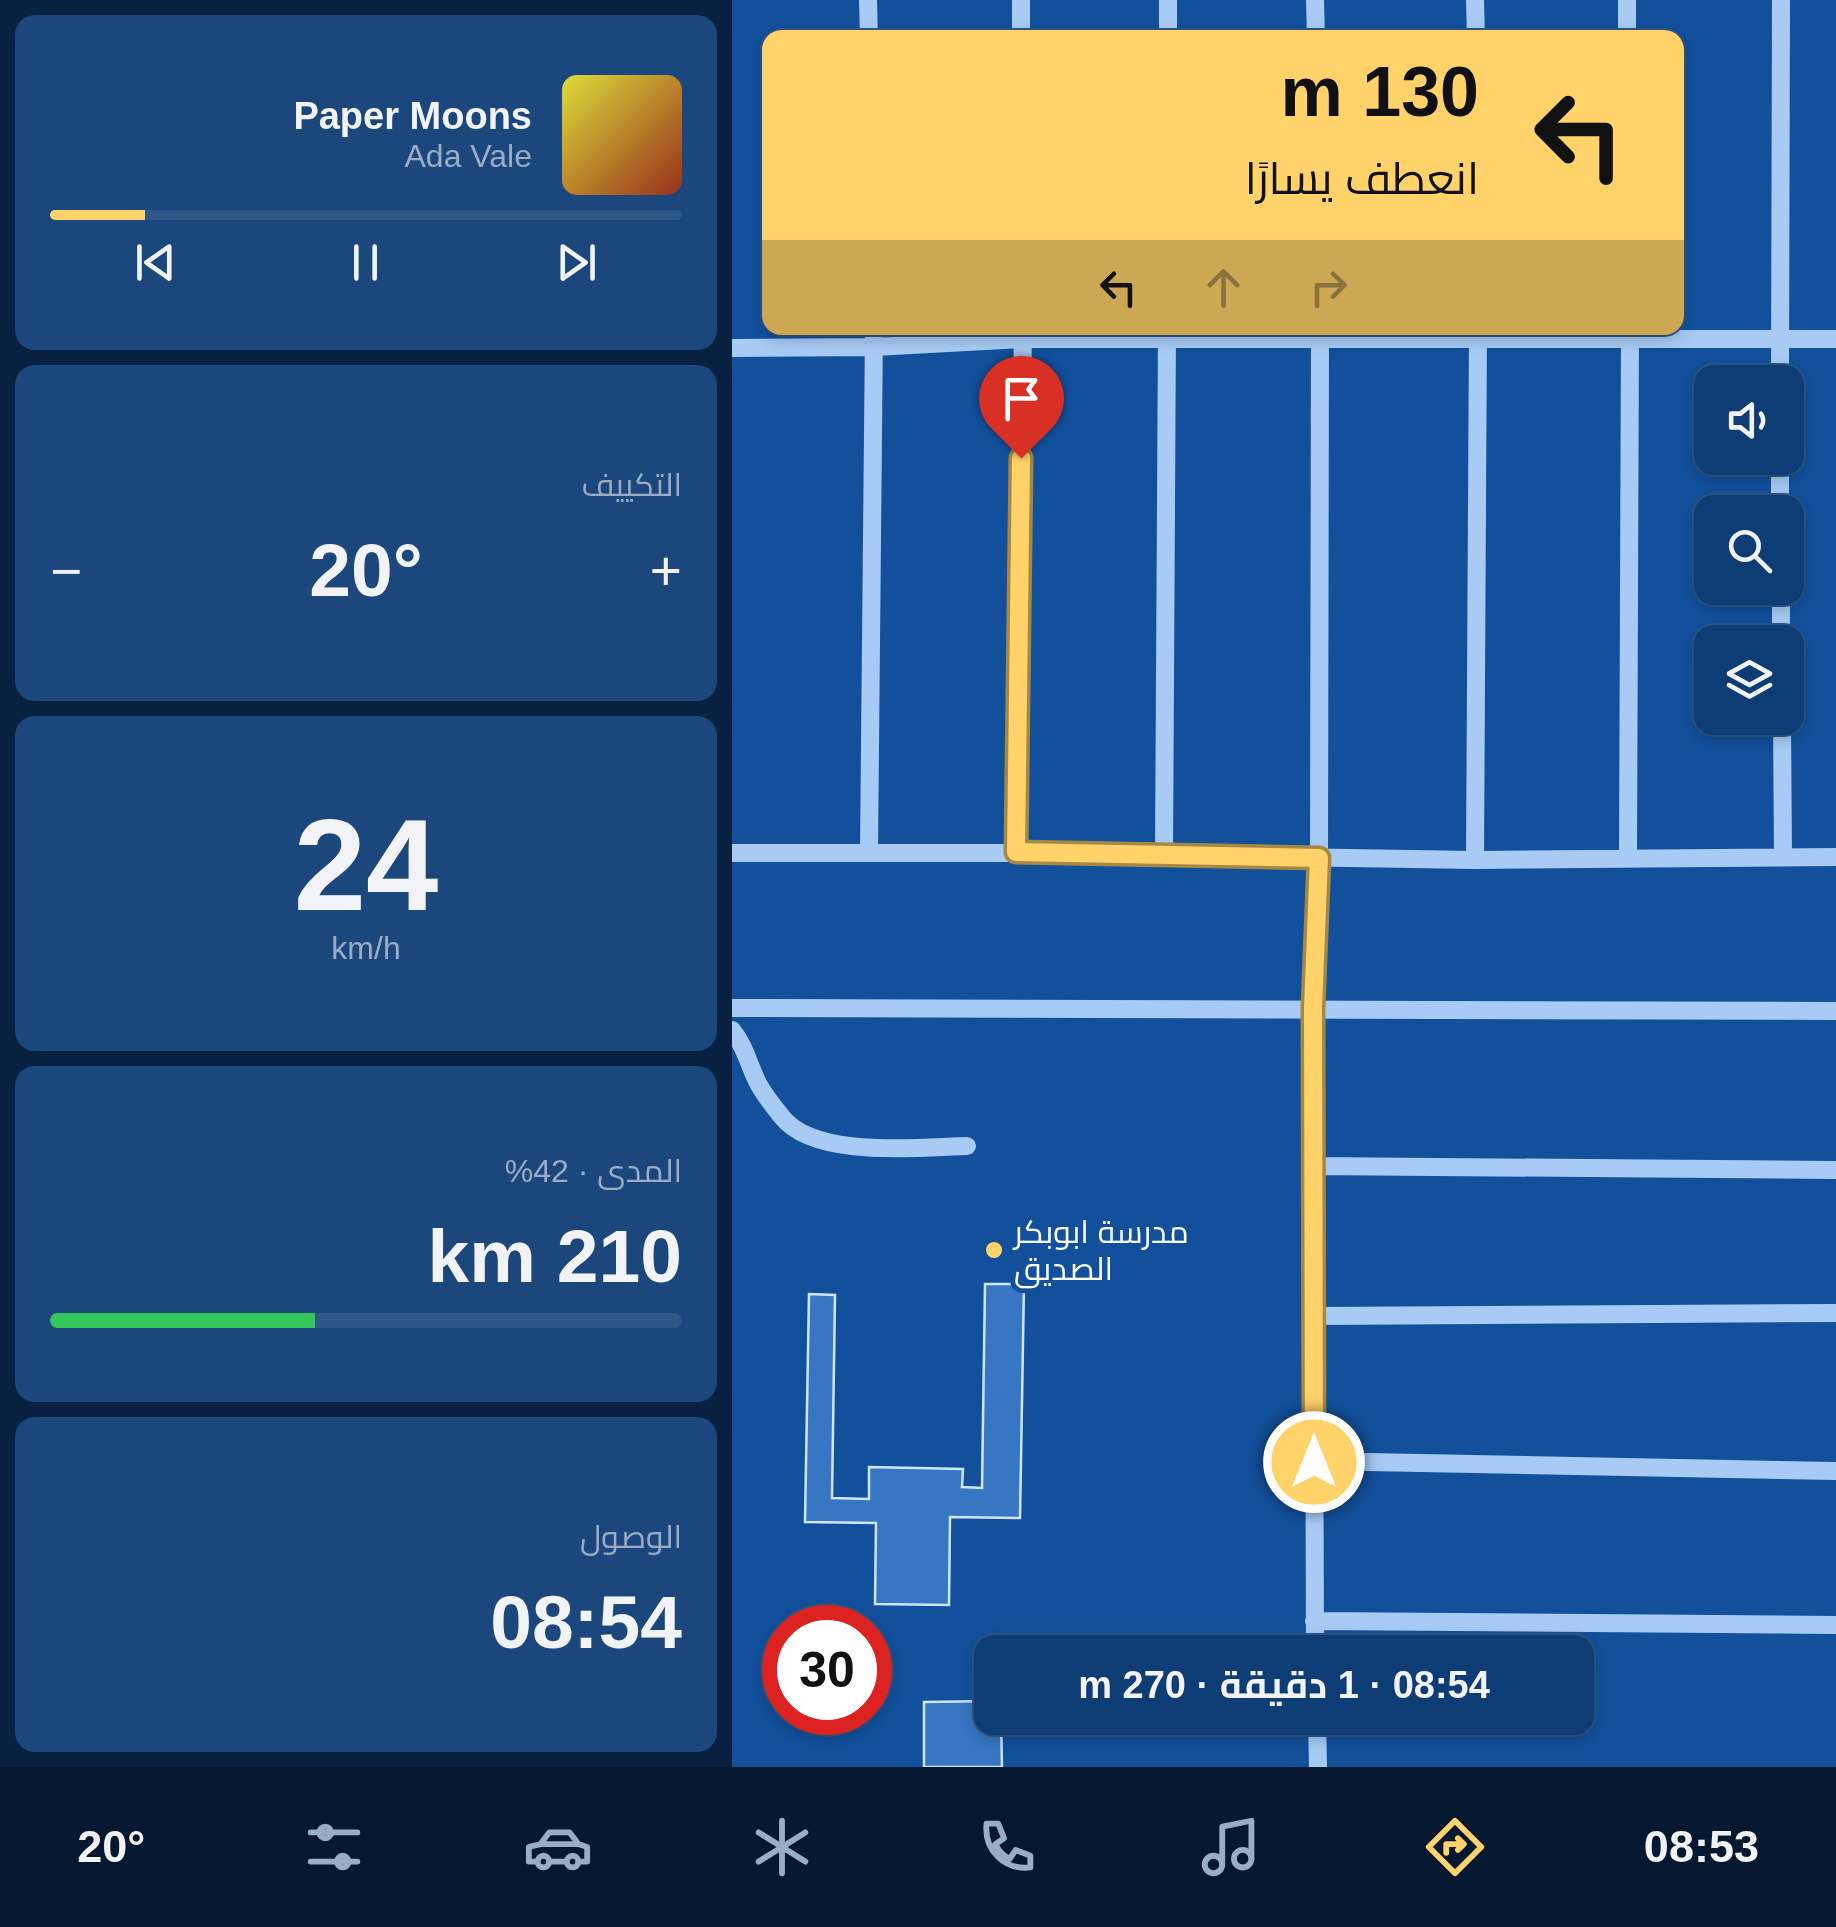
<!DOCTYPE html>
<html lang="ar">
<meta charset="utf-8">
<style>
:root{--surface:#0e3c75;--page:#1c477d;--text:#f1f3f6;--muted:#9badc5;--line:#2e5687;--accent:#ffd26a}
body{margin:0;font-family:Helvetica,Cairo,sans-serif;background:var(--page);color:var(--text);direction:rtl;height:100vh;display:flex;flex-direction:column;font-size:38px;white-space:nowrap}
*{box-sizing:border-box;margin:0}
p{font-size:32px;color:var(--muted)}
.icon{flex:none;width:55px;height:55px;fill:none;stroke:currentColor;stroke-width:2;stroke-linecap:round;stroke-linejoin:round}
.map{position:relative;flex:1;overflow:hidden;direction:ltr}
.sheet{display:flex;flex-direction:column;gap:15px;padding:15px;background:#082140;width:732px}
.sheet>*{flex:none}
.guide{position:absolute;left:30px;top:30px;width:922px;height:305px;border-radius:20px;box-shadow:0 5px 15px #0003,0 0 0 2px var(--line);direction:rtl;background:#ffd26a;color:#111;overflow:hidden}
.buttons{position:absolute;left:962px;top:365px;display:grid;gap:20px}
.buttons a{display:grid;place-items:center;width:110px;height:110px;border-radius:20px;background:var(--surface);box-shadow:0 5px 15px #0003,0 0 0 2px var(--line);font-size:50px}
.speed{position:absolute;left:30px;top:1605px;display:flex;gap:20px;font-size:50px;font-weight:700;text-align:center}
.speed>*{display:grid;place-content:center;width:130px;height:130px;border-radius:50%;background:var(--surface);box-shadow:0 5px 15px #0003,0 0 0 2px var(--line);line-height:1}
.speed .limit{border:15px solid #d22;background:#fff;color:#111}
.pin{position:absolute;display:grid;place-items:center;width:85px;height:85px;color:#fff;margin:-102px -42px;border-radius:50% 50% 50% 0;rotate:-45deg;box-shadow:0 0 10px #0007}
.pin .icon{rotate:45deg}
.me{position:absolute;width:110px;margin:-55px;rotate:0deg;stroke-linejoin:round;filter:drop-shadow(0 0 8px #0008)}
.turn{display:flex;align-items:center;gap:35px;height:210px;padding:0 40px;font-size:45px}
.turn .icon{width:130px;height:130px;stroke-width:2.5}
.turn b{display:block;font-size:70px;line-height:85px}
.lanes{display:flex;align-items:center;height:95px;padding:0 40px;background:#0003;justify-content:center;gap:50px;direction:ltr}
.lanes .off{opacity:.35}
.big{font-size:75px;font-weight:700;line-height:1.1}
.sheet .widget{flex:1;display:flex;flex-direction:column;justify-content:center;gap:15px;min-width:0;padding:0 35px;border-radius:20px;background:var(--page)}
.sheet .dial{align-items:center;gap:0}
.dial b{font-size:130px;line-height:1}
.song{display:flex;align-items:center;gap:30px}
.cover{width:120px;height:120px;border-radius:15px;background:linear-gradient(135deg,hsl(60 70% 55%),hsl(10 70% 35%))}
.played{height:10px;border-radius:5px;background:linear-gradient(90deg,var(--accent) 15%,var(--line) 15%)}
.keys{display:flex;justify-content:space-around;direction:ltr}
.heat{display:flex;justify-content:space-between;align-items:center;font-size:55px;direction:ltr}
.charge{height:15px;border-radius:8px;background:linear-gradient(90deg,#34c759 42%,var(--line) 0)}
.trip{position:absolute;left:242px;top:1635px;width:620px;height:100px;border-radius:20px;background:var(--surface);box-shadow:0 5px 15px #0003,0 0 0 2px var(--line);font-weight:700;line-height:100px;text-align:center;direction:rtl}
.tabs{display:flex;height:160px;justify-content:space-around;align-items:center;background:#06182f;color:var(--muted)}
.tabs .icon{width:70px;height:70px}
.tabs .current{color:var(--accent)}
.tabs b{font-size:45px;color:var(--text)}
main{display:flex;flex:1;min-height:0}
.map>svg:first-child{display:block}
</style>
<main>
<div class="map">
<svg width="1104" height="1767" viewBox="0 0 1104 1767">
<rect width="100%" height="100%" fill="#12509c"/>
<path fill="#3676c2" stroke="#d0e5fe" stroke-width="2.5" d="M253,1284H292L288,1518L218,1517L217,1605L143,1604L144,1523L73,1522L77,1294L103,1295L100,1498L137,1499V1467L231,1469L230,1487L250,1488Z
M260,1701V1718H269L270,1767H192V1702Z"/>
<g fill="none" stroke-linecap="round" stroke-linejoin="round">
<path stroke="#a7cbf4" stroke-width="18" d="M136,0L137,38
M289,0V38
M583,0L584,38
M743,0L744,38
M895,0V38
M436,38V0
M0,348L143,347L291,339H1104
M1048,382L1049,0
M1048,458V512
M1049,588V642
M1050,718L1051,855
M0,853H284L743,860L1104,857
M137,853L142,328
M284,853L291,328
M432,856L435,328
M896,858L898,328
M743,860L746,328
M0,1008L1104,1011
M0,1030C14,1047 17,1067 27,1085C33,1096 42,1107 50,1117C83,1159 187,1147 235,1146
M581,1166L1104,1170
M582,1316L1104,1313
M582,1461L1104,1471
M582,1621L1104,1625
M583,1652L581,1008L587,858L588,328
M585,1718L586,1767"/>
</g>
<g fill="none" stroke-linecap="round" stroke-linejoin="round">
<defs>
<path id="route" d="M289,458L284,852L587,858L581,1008L582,1462"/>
</defs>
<use href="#route" stroke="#a68845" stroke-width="25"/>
<use href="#route" stroke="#ffd26a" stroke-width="18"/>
</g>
<circle fill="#ffd26a" stroke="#12509c" stroke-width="4" cx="262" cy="1250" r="10"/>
<g text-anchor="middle" stroke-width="10" stroke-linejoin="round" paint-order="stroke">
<g font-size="32" fill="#fff" stroke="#12509c" text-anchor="start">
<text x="282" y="1243">مدرسة ابوبكر<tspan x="282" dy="37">الصديق</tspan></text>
</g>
</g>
</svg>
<div class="buttons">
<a><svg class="icon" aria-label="sound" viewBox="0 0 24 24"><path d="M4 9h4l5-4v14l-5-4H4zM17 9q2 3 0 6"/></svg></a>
<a><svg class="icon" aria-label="search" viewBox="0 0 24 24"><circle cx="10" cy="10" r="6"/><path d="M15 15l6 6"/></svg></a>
<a><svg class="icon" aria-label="layers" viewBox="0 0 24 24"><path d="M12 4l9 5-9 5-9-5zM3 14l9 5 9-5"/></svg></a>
</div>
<div class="speed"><div class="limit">30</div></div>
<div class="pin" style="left:289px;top:458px;background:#d93025"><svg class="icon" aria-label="arrive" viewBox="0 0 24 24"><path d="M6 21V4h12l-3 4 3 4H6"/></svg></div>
<svg class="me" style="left:582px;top:1462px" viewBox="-20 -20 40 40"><circle r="17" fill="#ffd26a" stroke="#fff" stroke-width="3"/><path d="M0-11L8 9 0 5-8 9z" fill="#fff"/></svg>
<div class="trip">08:54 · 1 دقيقة · 270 m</div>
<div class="guide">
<div class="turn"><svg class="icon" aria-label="left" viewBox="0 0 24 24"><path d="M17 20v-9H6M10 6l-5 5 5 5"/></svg><div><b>130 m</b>انعطف يسارًا</div></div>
<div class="lanes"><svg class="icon" aria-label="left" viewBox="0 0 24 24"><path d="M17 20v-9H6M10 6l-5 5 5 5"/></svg><svg class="icon off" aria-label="ahead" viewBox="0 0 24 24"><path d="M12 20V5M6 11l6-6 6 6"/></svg><svg class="icon off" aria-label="right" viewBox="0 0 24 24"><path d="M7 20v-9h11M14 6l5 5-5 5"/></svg></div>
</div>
</div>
<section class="sheet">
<div class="widget">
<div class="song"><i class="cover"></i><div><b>Paper Moons</b><p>Ada Vale</p></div></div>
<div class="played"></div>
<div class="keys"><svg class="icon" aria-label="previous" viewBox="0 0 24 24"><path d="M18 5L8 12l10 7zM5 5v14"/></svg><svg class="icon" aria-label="pause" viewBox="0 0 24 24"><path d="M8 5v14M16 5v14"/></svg><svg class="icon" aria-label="next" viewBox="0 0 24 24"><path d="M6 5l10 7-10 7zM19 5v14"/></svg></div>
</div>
<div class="widget"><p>التكييف</p>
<div class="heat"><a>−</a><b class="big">20°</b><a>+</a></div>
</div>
<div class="widget dial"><b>24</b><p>km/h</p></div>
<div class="widget"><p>المدى · 42%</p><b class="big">210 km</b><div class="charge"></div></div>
<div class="widget"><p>الوصول</p><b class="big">08:54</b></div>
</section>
</main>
<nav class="tabs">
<b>08:53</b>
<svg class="icon current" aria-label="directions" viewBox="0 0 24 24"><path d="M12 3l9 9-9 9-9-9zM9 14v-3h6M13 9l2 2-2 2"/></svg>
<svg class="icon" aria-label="music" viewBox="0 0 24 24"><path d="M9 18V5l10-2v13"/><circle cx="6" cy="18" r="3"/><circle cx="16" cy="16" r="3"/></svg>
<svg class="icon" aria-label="phone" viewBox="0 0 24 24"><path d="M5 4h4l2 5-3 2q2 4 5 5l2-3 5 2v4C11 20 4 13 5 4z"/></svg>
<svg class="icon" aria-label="climate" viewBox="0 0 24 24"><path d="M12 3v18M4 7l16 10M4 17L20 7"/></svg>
<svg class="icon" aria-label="car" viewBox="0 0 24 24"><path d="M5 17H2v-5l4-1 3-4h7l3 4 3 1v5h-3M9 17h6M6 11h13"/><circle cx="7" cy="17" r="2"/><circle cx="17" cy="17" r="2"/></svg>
<svg class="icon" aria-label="filters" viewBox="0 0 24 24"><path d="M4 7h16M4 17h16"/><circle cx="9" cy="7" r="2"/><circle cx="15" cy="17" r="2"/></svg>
<b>20°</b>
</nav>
